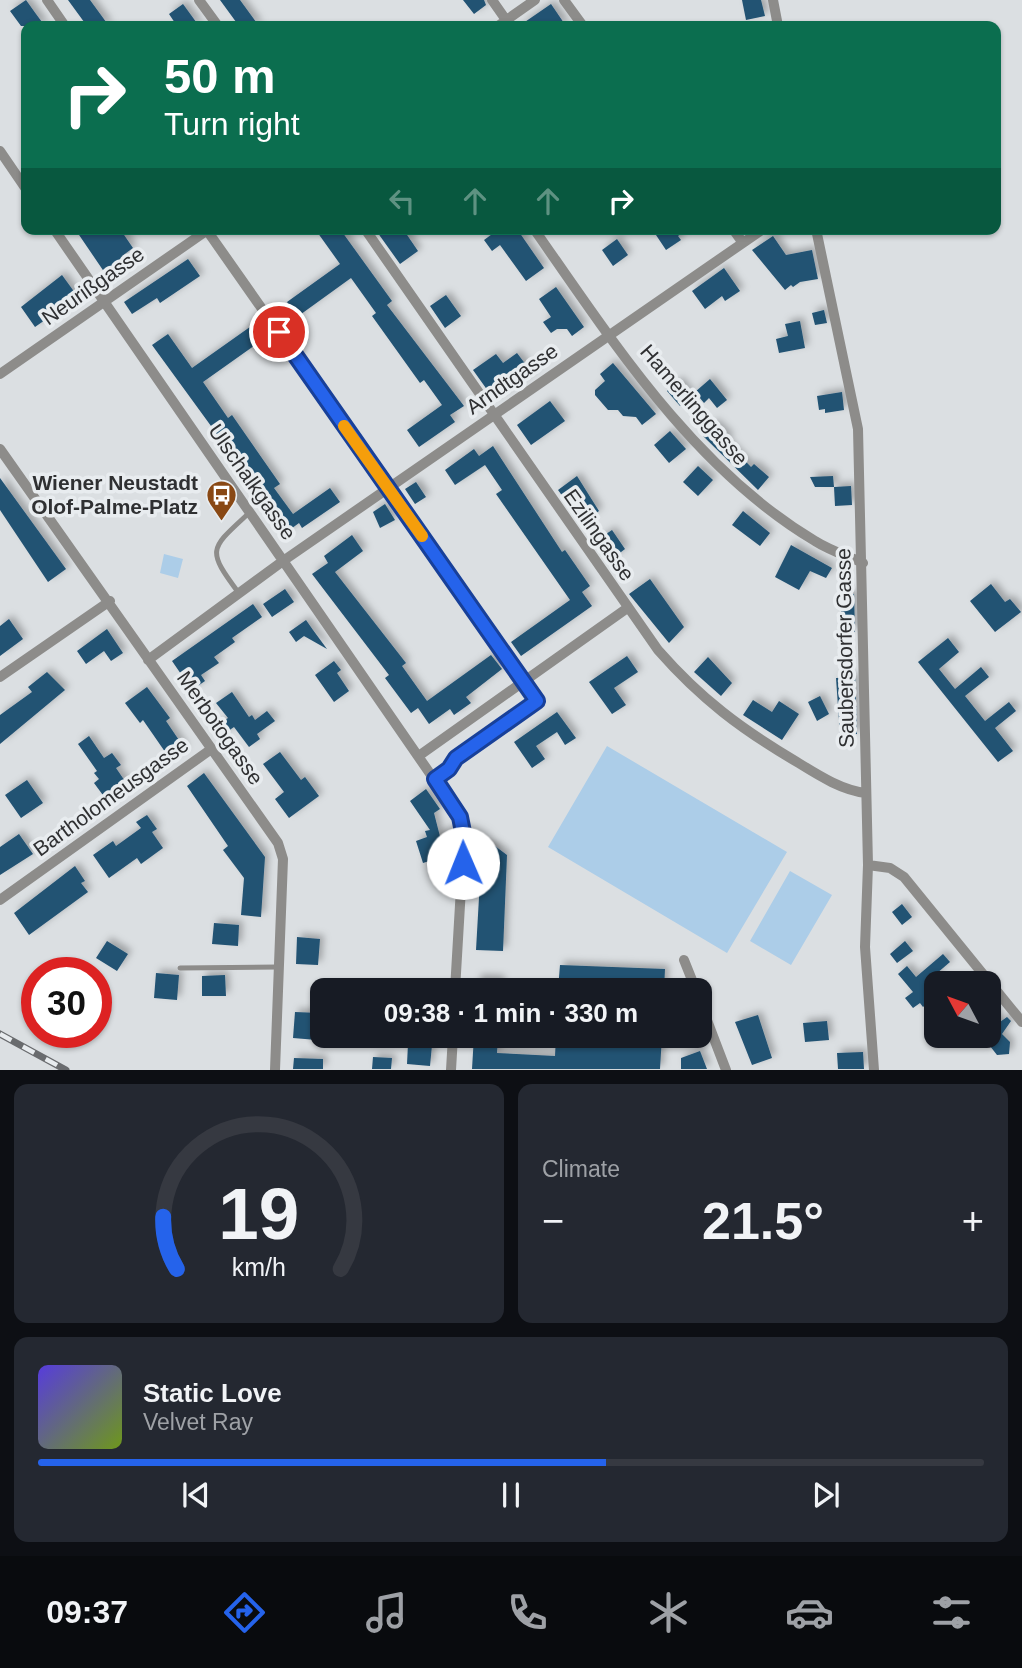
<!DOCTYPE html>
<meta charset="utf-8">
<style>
:root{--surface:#171b24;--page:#242831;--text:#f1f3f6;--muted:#9ea1a6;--line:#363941;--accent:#2563eb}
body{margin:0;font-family:Arial,sans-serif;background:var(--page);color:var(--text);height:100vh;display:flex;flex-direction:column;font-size:26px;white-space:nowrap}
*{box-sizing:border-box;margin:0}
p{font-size:23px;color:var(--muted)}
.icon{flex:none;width:38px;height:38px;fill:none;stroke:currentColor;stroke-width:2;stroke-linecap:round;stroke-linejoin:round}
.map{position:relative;height:1070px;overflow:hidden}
.side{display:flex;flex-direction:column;gap:14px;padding:14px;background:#0d0f14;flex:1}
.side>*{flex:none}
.guide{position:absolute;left:21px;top:21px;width:980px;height:214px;border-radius:14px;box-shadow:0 2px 5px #0004;background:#0b6e4f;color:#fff;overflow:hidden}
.needle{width:46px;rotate:311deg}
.buttons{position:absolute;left:924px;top:971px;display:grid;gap:14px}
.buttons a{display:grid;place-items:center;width:77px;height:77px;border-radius:14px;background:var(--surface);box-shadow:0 2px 5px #0004;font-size:35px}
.speed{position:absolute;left:21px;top:957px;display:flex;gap:14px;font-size:35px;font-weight:700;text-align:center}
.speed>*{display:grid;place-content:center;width:91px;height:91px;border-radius:50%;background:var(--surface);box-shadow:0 2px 5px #0004;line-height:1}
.speed .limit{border:10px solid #d22;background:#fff;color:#111}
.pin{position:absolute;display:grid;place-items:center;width:60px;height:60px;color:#fff;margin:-30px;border:4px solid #fff;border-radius:50%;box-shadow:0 2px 7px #0007}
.me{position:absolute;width:77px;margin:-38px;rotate:359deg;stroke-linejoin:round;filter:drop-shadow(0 0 5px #0008)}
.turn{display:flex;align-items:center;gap:24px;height:147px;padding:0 28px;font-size:32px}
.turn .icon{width:91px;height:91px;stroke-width:2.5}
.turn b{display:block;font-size:49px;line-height:60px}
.lanes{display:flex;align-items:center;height:66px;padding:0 28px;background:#0003;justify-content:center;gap:35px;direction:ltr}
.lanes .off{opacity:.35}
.big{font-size:52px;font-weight:800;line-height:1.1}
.side .tile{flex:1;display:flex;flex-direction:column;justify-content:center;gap:10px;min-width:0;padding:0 24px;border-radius:14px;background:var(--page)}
.side .dial{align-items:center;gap:0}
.dial svg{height:182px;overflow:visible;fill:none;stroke:var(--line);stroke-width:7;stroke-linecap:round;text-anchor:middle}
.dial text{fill:var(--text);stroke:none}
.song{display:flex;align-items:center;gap:21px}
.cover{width:84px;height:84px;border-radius:10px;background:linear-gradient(135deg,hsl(250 70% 55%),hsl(80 70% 35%))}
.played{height:7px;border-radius:4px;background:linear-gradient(90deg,var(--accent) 60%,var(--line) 60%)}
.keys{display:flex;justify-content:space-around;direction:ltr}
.heat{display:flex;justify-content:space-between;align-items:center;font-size:38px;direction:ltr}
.side .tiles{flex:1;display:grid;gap:14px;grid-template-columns:1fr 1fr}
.tile:last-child{grid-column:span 2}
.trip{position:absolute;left:310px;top:978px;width:402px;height:70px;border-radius:14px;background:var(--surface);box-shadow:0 2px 5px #0004;font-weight:800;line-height:70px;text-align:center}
.tabs{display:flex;height:112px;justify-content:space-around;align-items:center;background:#090b0e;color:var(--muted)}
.tabs .icon{width:49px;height:49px}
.tabs .current{color:var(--accent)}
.tabs b{font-size:32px;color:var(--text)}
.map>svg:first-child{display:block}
</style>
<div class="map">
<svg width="1022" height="1070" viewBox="0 0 1022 1070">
<defs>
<filter id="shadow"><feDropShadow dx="4" dy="-4" stdDeviation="3.5" flood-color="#0004"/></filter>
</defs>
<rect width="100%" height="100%" fill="#dbdfe2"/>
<path fill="#accde8" d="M164,554L183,559L178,578L160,573Z
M607,746L787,852L727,953L548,847Z
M790,871L832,895L791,965L750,941Z"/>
<path fill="#225273" filter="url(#shadow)" d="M26,0L36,14L45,26H21L10,11Z
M68,0H90L109,26H87Z
M220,0H240L259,26H239Z
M463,0H484L486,5L474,14Z
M742,0H761L765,16L746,20Z
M183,4L199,26H177L169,14Z
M551,4L566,26H519Z
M75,229H120L133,248L122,256L125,259L120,263L124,269L109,279Z
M315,229H340L392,301L387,305L464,406L450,415L455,422L419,447L407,430L442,405L424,380L420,383L372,316L376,313L351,278L297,317L287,302L340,264Z
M375,229H403L418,251L400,264Z
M499,229H517L544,268L526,281L500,245L492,251L484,240Z
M652,229H687L678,236L681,240L666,250Z
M773,236L786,255L812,250L818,279L800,282L793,287L791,285L785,290L752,250Z
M617,239L628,255L613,266L602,250Z
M188,259L200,276L160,303L157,298L132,314L124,302Z
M724,268L740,291L725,301L722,296L705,309L692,291Z
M62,275L78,297L35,327L21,307Z
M556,287L584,327L572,336L567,329H557L551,333L543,322L551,317L539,299Z
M446,295L461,316L445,328L430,306Z
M824,310L827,323L815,325L812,313Z
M800,321L805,348L779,353L776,339L788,336L785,324Z
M257,322L268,336L203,382L228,418L232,415L280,484L274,488L293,514L330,488L340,502L302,528L299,523L284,534L259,498L262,496L152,345L168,334L192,368Z
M517,353L533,374L497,399L493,398L473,370L496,354L503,363Z
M613,363L656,414L642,425L636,417L623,416L618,410H608L595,395V390L605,381L600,374Z
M710,379L727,400L717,408L709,398L704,403L695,392Z
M679,380L692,396L680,406L667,391Z
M842,392L844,410L825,413V409L819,410L817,396Z
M550,401L565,421L531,445L517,425Z
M714,422L730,437L726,441L751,467L754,464L769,477L758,490L702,435Z
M670,431L686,449L669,463L654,445Z
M493,446L562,552L565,550L590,586L582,592L592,606L521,656L511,642L570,600L496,494L502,490L485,465L455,485L445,470L474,449L479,456Z
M698,466L713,480L698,496L683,482Z
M577,476L599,511L582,523L558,490Z
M833,476L834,487H815L810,477Z
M0,478L66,569L48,582L0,510Z
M416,482L426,497L415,504L405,489Z
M851,486L852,505L835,506L834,487Z
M385,504L395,520L380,528L373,512Z
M743,511L770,533L760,546L732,525Z
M612,530L625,549L608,562L594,542Z
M352,535L363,551L335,572L406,663L402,666L427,701L491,655L502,669L466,697L471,703L454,715L450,709L429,724L418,708L411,713L385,678L389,675L312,574L328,563L324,556Z
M791,545L832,568L826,578L810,571L799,590L775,577Z
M650,579L684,627L669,643L629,594Z
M991,584L1005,602L1010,599L1021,612L995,632L970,601Z
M285,589L294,602L272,617L263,604Z
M842,594H854L855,632H840Z
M253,604L262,617L232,638L235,642L214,657L219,663L201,675L205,681L192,690L172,661Z
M9,619L23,639L0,656V626Z
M306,620L313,630L327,649L304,636L296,642L289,632Z
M107,629L123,653L111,661L104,651L86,664L77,651Z
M948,638L959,652L939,669L955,689L981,667L989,677L965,696L985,721L1009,702L1016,711L995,728L1013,751L998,762L918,662Z
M627,656L638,672L614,688L626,705L612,714L589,682Z
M708,657L732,683L721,696L694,672Z
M334,661L341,670L337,673L349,691L334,702L315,675Z
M47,672L65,690L0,744V715L32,692L28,687Z
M855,677L857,734L840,735L836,678Z
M147,687L170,718L166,721L185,749L170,759L143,720L140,723L125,703Z
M232,692L249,717L252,715L255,720L267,711L275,721L257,734L260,739L249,747L234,727L218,738L212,729L228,718L216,703Z
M820,696L829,714L817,721L808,702Z
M753,700L772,712L779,701L799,714L782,740L743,715Z
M557,712L576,738L565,745L557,732L536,746L545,759L532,768L514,742Z
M89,736L104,758L112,753L121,765L116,768L129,787L108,802L94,783L99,779L94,773L97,771L78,744Z
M280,752L301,780L305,777L319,796L289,818L275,799L284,792L263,764Z
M204,773L265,857L261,917L241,915L244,878L223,850L228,846L187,786Z
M27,780L43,803L21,818L5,795Z
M426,789L440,809L434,813L445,856L423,863L416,841L427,837L425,831L430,830L410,801Z
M147,815L157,829L152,832L163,848L141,864L137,858L109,878L93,855L113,841L116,846L141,828L136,822Z
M19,834L33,854L0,875V847Z
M482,845L495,846L507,855L503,951L476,950Z
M75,866L85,881L81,883L88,892L29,935L14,913Z
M902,904L912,917L902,925L892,912Z
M214,923L239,925L238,946L212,944Z
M297,937L320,939L318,965L296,964Z
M107,941L128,954L117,971L96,958Z
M905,941L913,951L897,963L890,954Z
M943,954L950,962L936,974V1008L930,1001L923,1007L920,1003L913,1008L905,998L913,992L898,974L907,966L916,977Z
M560,965L665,969L664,990L596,987V990H558Z
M156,973L179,975L177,1000L154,998Z
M225,975L226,996H202V976Z
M477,978L501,979L500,990H476Z
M295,1012L319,1013L317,1040L293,1038Z
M992,1012L1000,1022L1007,1017L1011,1021L1002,1034L1010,1042L1009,1054L997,1055L990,1046Z
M758,1015L772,1058L752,1065L735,1022Z
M827,1021L829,1040L805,1042L803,1023Z
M474,1036H498L497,1053L555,1056L556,1036H594L593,1044L615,1045L616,1036H662L660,1069H472Z
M408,1044L432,1045L430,1066L407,1064Z
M700,1051L707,1069H681V1058Z
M863,1052L864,1069H838L837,1053Z
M373,1057L392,1058L391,1069H372Z
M294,1058L323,1059V1069H293Z"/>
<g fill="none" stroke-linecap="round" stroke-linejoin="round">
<path stroke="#8d8c8a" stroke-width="5" d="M238,592C206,549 210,549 249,513
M435,779L449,769L456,758L538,701L524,682
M180,968L278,967"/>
<path stroke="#8d8c8a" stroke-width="10" d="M47,0L65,26
M199,0L218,26
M492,0L506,20
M564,0L583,26
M773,0L778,26
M498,26L535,0
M0,151L26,189
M54,229L460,817L464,837L455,990
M206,229L524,682
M365,229L658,650C701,699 741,729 797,762C818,775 841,790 866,793
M534,229C613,342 694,469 815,541C829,550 847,556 863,563
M733,229L743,243
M816,229L858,429L868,865L865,947L874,1070
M0,374L209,229
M0,449L278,843L283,859L275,1070
M148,660L283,561L763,229
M0,677L110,601
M420,755L626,609
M868,865L890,868L904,877L1022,1022
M0,900L210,750
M684,960L696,990
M700,1002L726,1070
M451,1070L453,1036"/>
<defs>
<path id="rail" d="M0,1034L66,1070"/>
</defs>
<use href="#rail" stroke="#696b6e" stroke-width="7"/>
<use href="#rail" stroke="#e8ecef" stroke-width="4.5" stroke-dasharray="13" stroke-linecap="butt"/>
</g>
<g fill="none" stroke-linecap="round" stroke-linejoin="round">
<defs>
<path id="route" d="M279,332L537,701L456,758L449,769L435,779L460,817L464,837L463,863"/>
</defs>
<use href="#route" stroke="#184099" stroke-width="18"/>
<use href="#route" stroke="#2563eb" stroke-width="12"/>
<path stroke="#f59e0b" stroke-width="12" d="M344,426L422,536"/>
</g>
<defs>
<symbol id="bus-pin" viewBox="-11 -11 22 30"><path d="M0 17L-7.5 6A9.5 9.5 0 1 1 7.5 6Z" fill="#894814" stroke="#e8ecef"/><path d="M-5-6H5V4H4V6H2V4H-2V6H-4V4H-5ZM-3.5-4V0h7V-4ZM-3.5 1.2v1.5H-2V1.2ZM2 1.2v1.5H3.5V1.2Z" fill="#fff"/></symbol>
</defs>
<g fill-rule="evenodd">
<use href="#bus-pin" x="204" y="478" width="35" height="47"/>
</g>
<g text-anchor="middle" stroke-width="7" stroke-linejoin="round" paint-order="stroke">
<g font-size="21" fill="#2f3032" stroke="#e8ecef">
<text transform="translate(93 286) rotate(-35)" y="7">Neurißgasse</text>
<text transform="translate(512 379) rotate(-35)" y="7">Arndtgasse</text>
<text transform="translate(694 405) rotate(49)" y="7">Hamerlinggasse</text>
<text transform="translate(252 482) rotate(55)" y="7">Ulschalkgasse</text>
<text transform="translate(599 535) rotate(55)" y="7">Ezilingasse</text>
<text transform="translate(845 648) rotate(-91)" y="7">Saubersdorfer Gasse</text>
<text transform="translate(220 728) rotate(55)" y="7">Merbotogasse</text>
<text transform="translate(111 797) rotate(-36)" y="7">Bartholomeusgasse</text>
</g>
<g font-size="21" font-weight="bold" fill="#2f3032" stroke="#e8ecef" text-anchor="end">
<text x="198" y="490">Wiener Neustadt<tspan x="198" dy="24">Olof-Palme-Platz</tspan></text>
</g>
</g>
</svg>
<div class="buttons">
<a><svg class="needle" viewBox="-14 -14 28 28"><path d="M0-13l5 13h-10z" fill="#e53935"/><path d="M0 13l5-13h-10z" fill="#9ea1a6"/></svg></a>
</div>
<div class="speed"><div class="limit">30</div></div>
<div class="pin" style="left:279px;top:332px;background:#d93025"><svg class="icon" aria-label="arrive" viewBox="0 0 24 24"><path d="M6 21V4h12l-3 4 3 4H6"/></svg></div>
<svg class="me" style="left:463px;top:863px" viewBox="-20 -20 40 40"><circle r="19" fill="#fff"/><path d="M0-13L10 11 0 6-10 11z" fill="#2563eb"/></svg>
<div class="trip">09:38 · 1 min · 330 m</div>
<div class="guide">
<div class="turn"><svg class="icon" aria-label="right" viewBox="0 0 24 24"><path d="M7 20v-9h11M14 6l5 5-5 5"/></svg><div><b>50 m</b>Turn right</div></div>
<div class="lanes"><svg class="icon off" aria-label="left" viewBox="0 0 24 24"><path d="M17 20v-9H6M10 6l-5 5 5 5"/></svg><svg class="icon off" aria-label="ahead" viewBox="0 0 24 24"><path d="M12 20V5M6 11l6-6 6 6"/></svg><svg class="icon off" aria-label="ahead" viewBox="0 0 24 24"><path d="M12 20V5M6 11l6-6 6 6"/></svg><svg class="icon" aria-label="right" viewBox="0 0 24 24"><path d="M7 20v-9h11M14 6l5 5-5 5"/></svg></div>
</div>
</div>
<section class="side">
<div class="tiles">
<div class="tile dial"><svg viewBox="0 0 100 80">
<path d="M14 69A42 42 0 1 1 86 69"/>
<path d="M14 69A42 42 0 0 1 8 46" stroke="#2563eb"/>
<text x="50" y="56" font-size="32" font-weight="700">19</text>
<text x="50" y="72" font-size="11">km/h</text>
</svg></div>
<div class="tile"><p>Climate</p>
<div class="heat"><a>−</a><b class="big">21.5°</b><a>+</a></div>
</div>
<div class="tile">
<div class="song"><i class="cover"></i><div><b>Static Love</b><p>Velvet Ray</p></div></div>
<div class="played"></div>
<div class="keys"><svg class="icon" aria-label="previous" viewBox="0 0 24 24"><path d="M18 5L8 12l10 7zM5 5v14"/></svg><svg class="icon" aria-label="pause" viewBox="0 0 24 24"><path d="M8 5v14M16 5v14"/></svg><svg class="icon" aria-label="next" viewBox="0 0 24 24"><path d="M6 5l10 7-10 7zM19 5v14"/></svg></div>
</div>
</div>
</section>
<nav class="tabs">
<b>09:37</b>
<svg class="icon current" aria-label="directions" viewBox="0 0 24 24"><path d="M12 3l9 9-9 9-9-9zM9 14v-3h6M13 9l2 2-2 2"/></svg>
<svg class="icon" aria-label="music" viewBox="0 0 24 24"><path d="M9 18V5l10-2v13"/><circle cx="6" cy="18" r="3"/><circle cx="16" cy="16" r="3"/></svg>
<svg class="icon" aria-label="phone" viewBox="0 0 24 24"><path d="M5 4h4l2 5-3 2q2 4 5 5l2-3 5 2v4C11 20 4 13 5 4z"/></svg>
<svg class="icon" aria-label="climate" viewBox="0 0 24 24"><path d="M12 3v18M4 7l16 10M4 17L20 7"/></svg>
<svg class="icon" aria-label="car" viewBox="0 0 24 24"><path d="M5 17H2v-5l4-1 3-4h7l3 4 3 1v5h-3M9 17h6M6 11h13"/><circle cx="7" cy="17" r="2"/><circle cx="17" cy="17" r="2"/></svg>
<svg class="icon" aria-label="filters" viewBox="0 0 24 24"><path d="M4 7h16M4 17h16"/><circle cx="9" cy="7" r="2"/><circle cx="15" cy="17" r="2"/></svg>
</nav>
